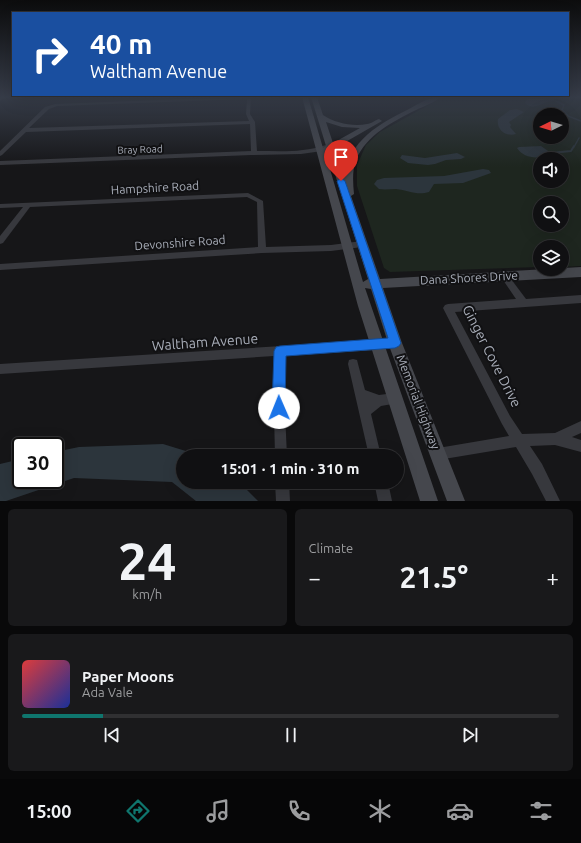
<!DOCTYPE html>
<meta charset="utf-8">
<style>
:root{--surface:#101012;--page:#19191b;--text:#f1f3f6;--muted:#9c9d9f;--line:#303032;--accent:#0f766e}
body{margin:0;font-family:Ubuntu,sans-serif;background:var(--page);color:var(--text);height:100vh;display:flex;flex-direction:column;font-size:15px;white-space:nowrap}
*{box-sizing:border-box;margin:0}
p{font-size:13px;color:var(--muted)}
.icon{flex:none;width:22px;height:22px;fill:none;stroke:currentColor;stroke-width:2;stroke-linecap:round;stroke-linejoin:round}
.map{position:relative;height:501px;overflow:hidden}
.panel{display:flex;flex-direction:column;gap:8px;padding:8px;background:#09090a;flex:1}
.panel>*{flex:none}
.top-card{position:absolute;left:12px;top:12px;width:557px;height:84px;border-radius:0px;box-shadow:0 4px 16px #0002,0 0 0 1px var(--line);background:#1a4fa0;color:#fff;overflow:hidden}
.needle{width:26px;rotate:265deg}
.controls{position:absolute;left:533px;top:108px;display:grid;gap:8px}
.controls a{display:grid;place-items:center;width:36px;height:36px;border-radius:50%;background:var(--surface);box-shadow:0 4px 16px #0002,0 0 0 1px var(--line);font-size:20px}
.speed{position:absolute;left:12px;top:437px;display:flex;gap:8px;font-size:20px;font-weight:700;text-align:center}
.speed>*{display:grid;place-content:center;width:52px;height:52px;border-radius:50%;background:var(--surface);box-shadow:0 4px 16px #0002,0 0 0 1px var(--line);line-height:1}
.speed .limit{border:2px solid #111;border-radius:6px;background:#fff;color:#111}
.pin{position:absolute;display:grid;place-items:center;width:34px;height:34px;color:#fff;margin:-41px -17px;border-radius:50% 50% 50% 0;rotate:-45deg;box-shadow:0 0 4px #0007}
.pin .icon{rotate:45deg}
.me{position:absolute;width:44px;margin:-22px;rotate:359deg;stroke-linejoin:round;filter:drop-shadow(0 0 3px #0008)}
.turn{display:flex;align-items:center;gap:14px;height:84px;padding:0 12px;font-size:18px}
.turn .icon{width:52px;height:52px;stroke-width:2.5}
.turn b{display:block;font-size:28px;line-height:34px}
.big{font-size:30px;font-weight:700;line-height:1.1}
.panel .widget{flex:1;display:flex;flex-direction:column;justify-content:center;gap:6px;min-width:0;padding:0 14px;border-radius:6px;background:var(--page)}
.panel .dial{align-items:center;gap:0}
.dial b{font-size:52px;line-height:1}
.song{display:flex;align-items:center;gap:12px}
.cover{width:48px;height:48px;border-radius:6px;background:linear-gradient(135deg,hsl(0 70% 55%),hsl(230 70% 35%))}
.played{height:4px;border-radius:2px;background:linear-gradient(90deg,var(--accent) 15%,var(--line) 15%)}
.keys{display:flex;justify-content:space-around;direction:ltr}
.heat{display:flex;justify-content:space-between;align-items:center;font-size:22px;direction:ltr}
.panel .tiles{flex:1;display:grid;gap:8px;grid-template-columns:1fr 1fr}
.widget:last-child{grid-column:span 2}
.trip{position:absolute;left:176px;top:449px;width:228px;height:40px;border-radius:20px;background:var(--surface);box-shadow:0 4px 16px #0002,0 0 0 1px var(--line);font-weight:700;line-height:40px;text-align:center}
.dock{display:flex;height:64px;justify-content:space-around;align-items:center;background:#060607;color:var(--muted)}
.dock .icon{width:28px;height:28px}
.dock .active{color:var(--accent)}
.dock b{font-size:18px;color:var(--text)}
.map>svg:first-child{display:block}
</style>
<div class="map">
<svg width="581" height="501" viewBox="0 0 581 501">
<rect width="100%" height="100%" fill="#161618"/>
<path fill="#1e261f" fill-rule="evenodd" d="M443,97H581V266L562,267V247H540V267L390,272L384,268L357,186V165L366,145L380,132ZM540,115H562V137H540ZM540,159H562V181H540ZM540,203H562V225H540Z"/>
<path fill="#2c353c" d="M530,97H555L554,100L556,101C544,99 535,113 525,103L527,99Z
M517,109L524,112L509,122L511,125L510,127L516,134C506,137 496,130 498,119L510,110Z
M541,146L551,153C541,160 524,159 517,148L519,147Z
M457,153L465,157L461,159L446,160L435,164L428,165L408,163L400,158L402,155L425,158Z
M483,169L489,170L491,173L463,183L434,184L429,192C417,196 408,190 396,189C390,189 385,190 379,189L374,184L377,180L384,178L444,176Z
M163,444L202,456H183V482H239L258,501H196L172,482L74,478L6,501H0V464L21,459V480H55V452L79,447Z"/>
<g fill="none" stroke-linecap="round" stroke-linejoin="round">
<path stroke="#2c353c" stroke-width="1.5" d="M556,101L564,105L562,110L568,116L581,121
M574,147L579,138"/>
<path stroke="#2c353c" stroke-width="2" d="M551,153L571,151L574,146"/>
<path fill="#37383d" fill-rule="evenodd" d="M0,97H5L0,101Z
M234,97H251L250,114L255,122L257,151C281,151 302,153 326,145L329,147L322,151L301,154L251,155L0,165V161L251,151L250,124L26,132L2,155L0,156V151L45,107L55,104ZM247,99L246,114L249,121L29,128L49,109L57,106Z
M248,193L263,201L266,247L331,245L362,241L366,244L362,247L331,251L262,253L0,270V264L258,247L257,202L247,197L30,207L3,243L0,244V236L23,207L0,208V204Z
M505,274L508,275L526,299L581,295V303L455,312L510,416L522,434L555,433L581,421V433L572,437L581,440V452L555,445L530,446L542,464L560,501H546L532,474L516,447L438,460L434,458L432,454L434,450L438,448L509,436L502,424L443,308L445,305L448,304L516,299L501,277L502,275Z
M376,340L380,342L381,345L380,348L376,350L285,356L283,370L287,456H275L273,370L274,356L0,374V364Z
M353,359L357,360L358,364L365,390L379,395L394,393L398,395L400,399L398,403L381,406L371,414L381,456H369L348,364L349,360Z
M275,482H289L290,501H276Z
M374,482H388L392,501H378Z"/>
<path fill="#45474d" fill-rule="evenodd" d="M302,97H308L323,148L326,146L311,97H317L323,115C335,123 353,127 367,124C371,124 375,120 379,119L382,121L335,148L345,177C348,141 380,123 409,109C420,103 429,97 441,97C434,103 424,106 416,110C394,121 366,135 356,160C352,171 353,183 354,194L351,196L380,279L581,267V277L383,288L402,343L465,501H447L388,343L371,289L365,288L438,501H420L358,306ZM326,122L342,127L360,128L333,143ZM325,152H328L368,279L363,282Z"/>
</g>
<linearGradient id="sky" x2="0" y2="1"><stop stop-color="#0c0c0d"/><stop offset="0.58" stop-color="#363c48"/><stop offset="1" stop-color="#363c48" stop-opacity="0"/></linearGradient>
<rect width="581" height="167" fill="url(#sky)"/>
<path fill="#1a73e8" stroke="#114b97" d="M341,178L345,181L401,343L399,346L395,348L286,356L285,408L283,412L279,414L274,412L272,408L274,351L276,347L280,346L388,338L337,181Z"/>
<g text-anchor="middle" stroke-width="4" stroke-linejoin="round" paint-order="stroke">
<g font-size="10" fill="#a8adb8" stroke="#111113">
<text transform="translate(140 149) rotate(-2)" y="4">Bray Road</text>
</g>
<g font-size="12" fill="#a8adb8" stroke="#111113">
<text transform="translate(155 188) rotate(-3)" y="4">Hampshire Road</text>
<text transform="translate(180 243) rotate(-4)" y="4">Devonshire Road</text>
<text transform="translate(469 278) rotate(-3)" y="4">Dana Shores Drive</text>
<text transform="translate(418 402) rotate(69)" y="4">Memorial Highway</text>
</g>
<g font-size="14" fill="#a8adb8" stroke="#111113">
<text transform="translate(205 342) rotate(-4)" y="5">Waltham Avenue</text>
<text transform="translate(492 356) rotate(63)" y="5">Ginger Cove Drive</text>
</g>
</g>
</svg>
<div class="controls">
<a><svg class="needle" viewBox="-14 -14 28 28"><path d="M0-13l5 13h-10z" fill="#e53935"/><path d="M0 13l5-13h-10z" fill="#9c9d9f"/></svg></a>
<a><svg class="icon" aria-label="sound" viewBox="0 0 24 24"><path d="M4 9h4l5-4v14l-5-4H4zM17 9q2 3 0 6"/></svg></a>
<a><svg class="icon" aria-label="search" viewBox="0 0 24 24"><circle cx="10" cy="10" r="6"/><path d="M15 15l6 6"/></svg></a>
<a><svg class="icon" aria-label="layers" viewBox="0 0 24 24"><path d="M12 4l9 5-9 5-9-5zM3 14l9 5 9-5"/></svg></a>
</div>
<div class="speed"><div class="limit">30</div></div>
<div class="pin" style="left:341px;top:181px;background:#d93025"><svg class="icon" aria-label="arrive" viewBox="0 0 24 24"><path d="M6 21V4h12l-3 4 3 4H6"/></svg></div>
<svg class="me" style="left:279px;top:408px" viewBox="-20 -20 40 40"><circle r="19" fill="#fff"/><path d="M0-13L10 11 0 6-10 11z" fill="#1a73e8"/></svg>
<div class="trip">15:01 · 1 min · 310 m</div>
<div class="top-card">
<div class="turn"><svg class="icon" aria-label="right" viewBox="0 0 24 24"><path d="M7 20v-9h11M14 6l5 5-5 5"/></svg><div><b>40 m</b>Waltham Avenue</div></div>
</div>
</div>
<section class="panel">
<div class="tiles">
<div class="widget dial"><b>24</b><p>km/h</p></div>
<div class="widget"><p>Climate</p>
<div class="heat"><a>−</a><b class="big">21.5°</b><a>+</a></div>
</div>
<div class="widget">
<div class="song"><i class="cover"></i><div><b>Paper Moons</b><p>Ada Vale</p></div></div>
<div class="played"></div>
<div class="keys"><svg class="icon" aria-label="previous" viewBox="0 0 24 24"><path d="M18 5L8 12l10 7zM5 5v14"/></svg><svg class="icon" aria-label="pause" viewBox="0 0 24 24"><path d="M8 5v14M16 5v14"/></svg><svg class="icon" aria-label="next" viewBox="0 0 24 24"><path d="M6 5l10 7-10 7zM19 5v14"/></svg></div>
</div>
</div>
</section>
<nav class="dock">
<b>15:00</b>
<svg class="icon active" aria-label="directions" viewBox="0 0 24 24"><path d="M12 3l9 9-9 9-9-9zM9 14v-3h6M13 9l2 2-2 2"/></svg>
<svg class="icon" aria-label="music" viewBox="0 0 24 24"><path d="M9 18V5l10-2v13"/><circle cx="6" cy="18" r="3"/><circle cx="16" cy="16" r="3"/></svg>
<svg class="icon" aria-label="phone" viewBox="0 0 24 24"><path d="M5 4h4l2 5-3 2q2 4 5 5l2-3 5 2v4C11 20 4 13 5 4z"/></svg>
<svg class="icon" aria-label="climate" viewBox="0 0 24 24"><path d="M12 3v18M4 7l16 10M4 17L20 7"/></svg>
<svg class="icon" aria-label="car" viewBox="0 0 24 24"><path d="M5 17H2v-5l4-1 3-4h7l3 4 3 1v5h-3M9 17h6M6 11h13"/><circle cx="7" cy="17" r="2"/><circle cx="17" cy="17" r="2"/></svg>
<svg class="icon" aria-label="filters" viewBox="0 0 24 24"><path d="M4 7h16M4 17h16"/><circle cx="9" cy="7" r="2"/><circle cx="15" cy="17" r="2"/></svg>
</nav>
